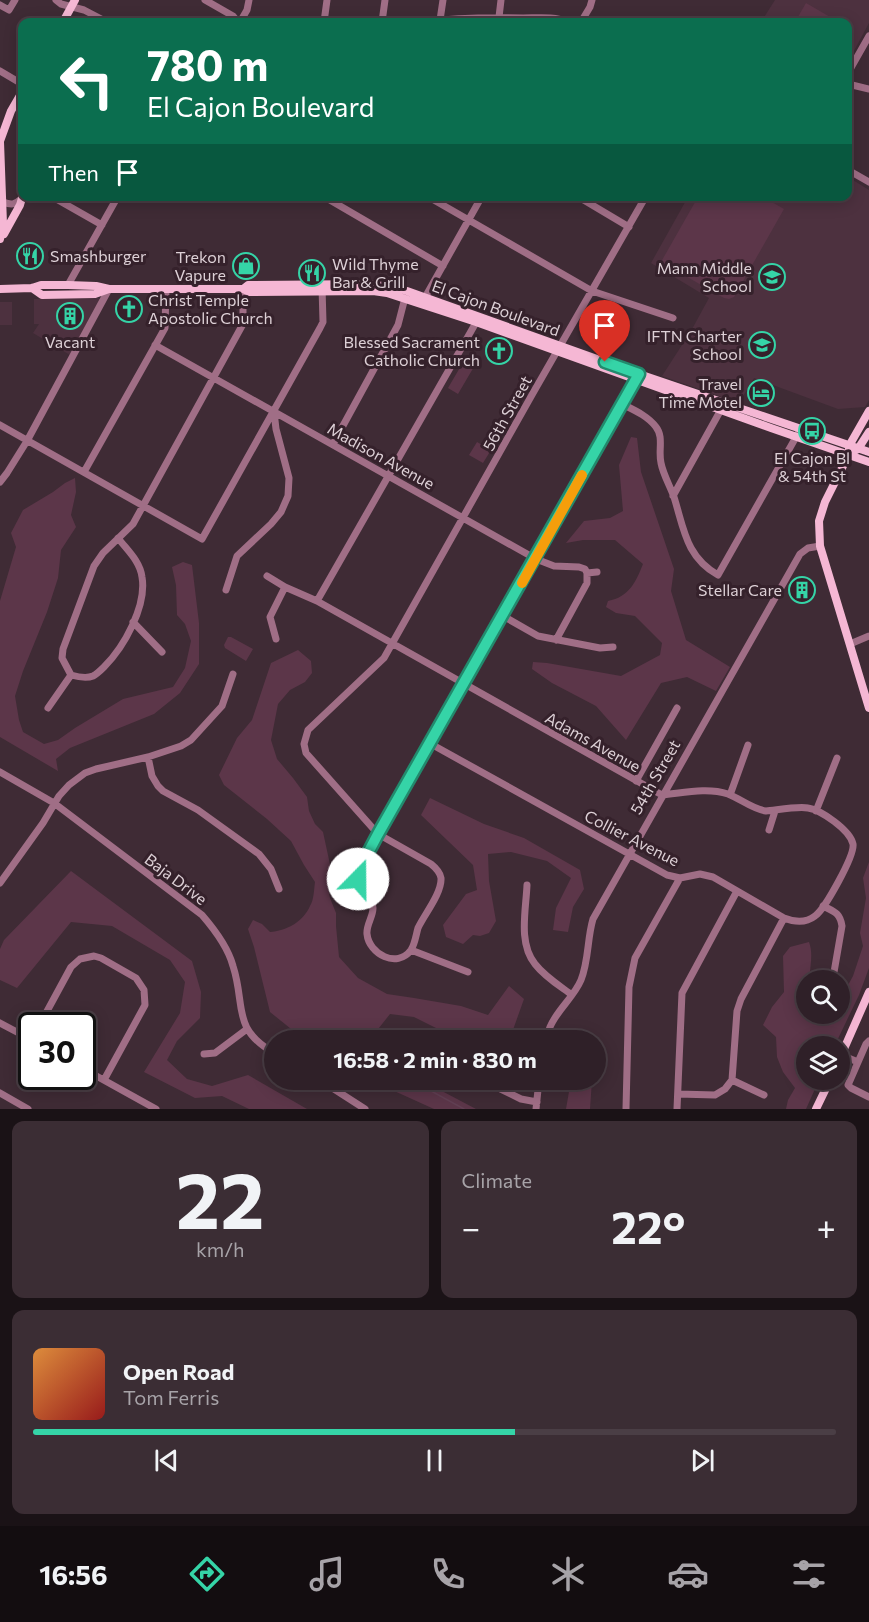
<!DOCTYPE html>
<meta charset="utf-8">
<style>
:root{--surface:#2f2028;--page:#3b2d34;--text:#f1f3f6;--muted:#a7a3a8;--line:#4a3e45;--accent:#35d4a7}
body{margin:0;font-family:Commissioner,sans-serif;background:var(--page);color:var(--text);height:100vh;display:flex;flex-direction:column;font-size:22px;white-space:nowrap}
*{box-sizing:border-box;margin:0}
p{font-size:20px;color:var(--muted)}
.icon{flex:none;width:33px;height:33px;fill:none;stroke:currentColor;stroke-width:2;stroke-linecap:round;stroke-linejoin:round}
.map{position:relative;height:1109px;overflow:hidden}
.drawer{display:flex;flex-direction:column;gap:12px;padding:12px;background:#1a1216;flex:1}
.drawer>*{flex:none}
.hud{position:absolute;left:18px;top:18px;width:834px;height:183px;border-radius:12px;box-shadow:0 3px 15px #0003,0 0 0 2px var(--line);background:#0b6e4f;color:#fff;overflow:hidden}
.controls{position:absolute;left:796px;top:970px;display:grid;gap:12px}
.controls a{display:grid;place-items:center;width:54px;height:54px;border-radius:50%;background:var(--surface);box-shadow:0 3px 15px #0003,0 0 0 2px var(--line);font-size:30px}
.speed{position:absolute;left:18px;top:1012px;display:flex;gap:12px;font-size:30px;font-weight:700;text-align:center}
.speed>*{display:grid;place-content:center;width:78px;height:78px;border-radius:50%;background:var(--surface);box-shadow:0 3px 15px #0003,0 0 0 2px var(--line);line-height:1}
.speed .limit{border:3px solid #111;border-radius:9px;background:#fff;color:#111}
.pin{position:absolute;display:grid;place-items:center;width:51px;height:51px;color:#fff;margin:-62px -26px;border-radius:50% 50% 50% 0;rotate:-45deg;box-shadow:0 0 6px #0007}
.pin .icon{rotate:45deg}
.me{position:absolute;width:66px;margin:-33px;rotate:22deg;stroke-linejoin:round;filter:drop-shadow(0 0 4px #0008)}
.turn{display:flex;align-items:center;gap:21px;height:126px;padding:0 30px;font-size:27px}
.turn .icon{width:78px;height:78px;stroke-width:2.5}
.turn b{display:block;font-size:42px;line-height:51px}
.then{display:flex;align-items:center;height:57px;padding:0 30px;background:#0003;gap:12px;font-size:22px}
.big{font-size:45px;font-weight:700;line-height:1.1}
.drawer .card{flex:1;display:flex;flex-direction:column;justify-content:center;gap:9px;min-width:0;padding:0 21px;border-radius:12px;background:var(--page)}
.drawer .dial{align-items:center;gap:0}
.dial b{font-size:78px;line-height:1}
.song{display:flex;align-items:center;gap:18px}
.cover{width:72px;height:72px;border-radius:9px;background:linear-gradient(135deg,hsl(30 70% 55%),hsl(0 70% 35%))}
.played{height:6px;border-radius:3px;background:linear-gradient(90deg,var(--accent) 60%,var(--line) 60%)}
.keys{display:flex;justify-content:space-around;direction:ltr}
.heat{display:flex;justify-content:space-between;align-items:center;font-size:33px;direction:ltr}
.drawer .tiles{flex:1;display:grid;gap:12px;grid-template-columns:1fr 1fr}
.card:last-child{grid-column:span 2}
.trip{position:absolute;left:264px;top:1030px;width:342px;height:60px;border-radius:30px;background:var(--surface);box-shadow:0 3px 15px #0003,0 0 0 2px var(--line);font-weight:700;line-height:60px;text-align:center}
.dock{display:flex;height:96px;justify-content:space-around;align-items:center;background:#130d10;color:var(--muted)}
.dock .icon{width:42px;height:42px}
.dock .on{color:var(--accent)}
.dock b{font-size:27px;color:var(--text)}
.map>svg:first-child{display:block}
</style>
<div class="map">
<svg width="869" height="1109" viewBox="0 0 869 1109">
<rect width="100%" height="100%" fill="#3f2b35"/>
<path fill="#4d313f" d="M775,0H869V23L848,62V22H761Z
M848,177L869,190V400L865,407L838,409L754,378L739,403L662,376L691,331L709,298L651,263L688,197L848,196Z
M99,298L101,301L70,355L33,333L39,324H34V299Z
M0,302H12V325H0Z"/>
<path fill="#5c3649" d="M806,3L837,21V22H795Z
M698,197H763L784,209L734,297L729,299L724,298L661,262Z
M465,359L475,365L458,394L448,388Z
M631,437L637,438L641,472L674,569L671,591L686,640L730,667L716,691L687,677L661,683L626,740L596,706L552,683L532,669L533,662L547,663L621,676L660,655L662,643L635,616L616,613L606,607L608,601C629,597 636,582 643,564L615,540H583L566,543L584,521L610,518L623,511L619,465Z
M477,442L491,450L483,463L469,455Z
M75,478L76,492L71,515L76,527L61,550L58,578L47,612L23,671L15,696L19,720L23,732L44,744L58,740L75,728L123,699L173,687L185,668L191,641L185,624L177,615L176,585L172,567L183,562L192,565L199,623V664L180,693L154,714L70,748L56,759L58,771L0,737V601L16,547L11,533L23,510L53,492L65,483Z
M228,637H231L253,649L246,661L225,648L224,645Z
M298,650L311,661L312,673L305,682L290,690L278,704L271,740L277,759L293,778L307,797L309,811L315,824L323,832L331,869L327,883L330,898L336,913V926L339,957L358,978L387,994L414,998L461,1006L488,1015L509,986L524,999L509,1041H469L444,1032L414,1017L390,1014L375,1033L371,1041H306L270,1012L254,947L248,929L253,920L262,924L270,932C286,931 303,922 310,906C314,900 314,889 315,882L304,865L291,841L267,819L224,785L219,775L237,738L252,720L271,663Z
M430,798L484,824L524,838L580,870L584,889L573,907L568,932L553,930L556,908L571,878L547,861L511,852L488,854L489,881L496,921L489,933L480,936L473,935L463,944L446,937L443,925L466,894L477,890L473,865L421,815Z
M869,862V968L859,995L834,1047H807V1080H819L806,1109H786L788,1100L795,1088L783,1072L777,1057L776,1037L763,1025L772,1007L784,992L783,956L790,947L809,942C814,956 809,966 810,981H807V1014H813L812,1021L830,1025L836,1014H840V1000L853,976L863,946L860,933L866,898L863,878Z
M71,871L192,961L201,992L200,1018L177,1041L167,1060L187,1079L212,1086L248,1075L307,1109H249L222,1096L195,1098L144,1072L180,1013L185,982L170,960L112,926L71,922L17,988L0,980V949L4,940Z
M370,1080H421L476,1109H434Z
M571,1080H592L590,1109H566Z"/>
<g fill="none" stroke-linecap="round" stroke-linejoin="round">
<path stroke="#624054" stroke-width="1.5" d="M354,1031L361,1041
M411,1080L464,1109"/>
<path stroke="#a06e86" stroke-width="7" d="M56,0L61,4L84,10L107,22
M205,0L233,16L238,22
M0,5L9,10L15,0
M499,17L501,0
M440,20L443,0
M240,22L247,10L249,0
M324,22L327,0
M382,22L385,0
M421,22C454,18 488,17 523,18C538,18 554,16 568,22
M581,22L590,7L592,0
M0,71L22,84
M848,73L869,36
M848,84L869,89
M848,170L869,182
M51,196L102,225
M323,196L443,266
M427,196L592,291L673,318
M577,196L629,227
M3,202C11,205 15,205 21,199
M68,285L118,196
M423,301L482,196
M155,345L536,559L554,566L579,567L585,569L587,573L597,572
M637,377L378,834C370,849 351,872 362,888C366,895 373,899 373,908C373,917 366,925 367,934C369,954 397,969 411,950C415,944 416,935 418,928C424,915 442,893 441,878C440,872 436,868 431,864L378,834L306,753L304,744L308,730L384,658L533,393L646,196
M622,404C634,410 648,416 656,427C664,437 658,451 661,463C663,474 670,486 674,497C684,529 686,557 718,575L800,430
M0,425L202,539L320,328L323,322L322,287
M333,444L398,325L406,294
M84,472L165,328L166,289
M0,482L7,473L27,441L109,289
M673,496L723,406
M267,576L285,587L317,601L662,795C683,793 707,787 728,794C741,799 752,809 766,811C777,810 798,806 808,808C821,810 850,830 853,844C855,855 825,909 815,916C806,923 794,922 784,918L713,877L700,874L680,878L667,875L431,744
M226,590L237,556L271,524L281,512L288,496L289,478L276,429L274,412
M317,601L478,319
M503,616L538,636L600,648L613,647
M133,622L162,652
M276,639L270,617L285,587
M556,640L587,583V573
M850,644L869,636
M71,675L62,658L63,649L94,566L103,553L133,524L243,324V289
M71,675C78,677 86,679 93,676C97,674 101,670 104,667C124,647 147,606 142,577C140,561 127,550 118,538
M48,708L71,675
M148,757L152,776L158,786L163,791L198,810L259,854L271,869L279,889
M0,772L54,803L202,915C215,930 228,947 233,966C246,1006 231,1028 274,1053
M636,781L677,708
M730,795L748,745
M816,811L837,758
M769,830L775,811
M0,883L43,823L59,796L69,785L85,773L96,769L148,757L181,746L191,740L222,706L233,674
M527,885C526,910 518,943 535,964C545,977 560,986 572,995
M823,906C835,912 840,913 842,926L833,978
M411,950L468,972
M0,1023L32,1040
M39,1026L71,967L80,959L94,956L101,958L136,978L144,990L145,1005L104,1080
M546,1041C547,1037 548,1032 550,1027C557,1010 574,997 581,980C589,960 587,939 593,919L800,554L808,548L820,546
M869,1041L866,1044L848,1085L851,1088L869,1097
M204,1054L215,1053L247,1029
M841,1055L858,1062
M82,1068L156,1109
M320,1080L365,1109
M482,1080L521,1099L537,1102
M732,1080L764,1095
M0,1093L28,1109
M678,1094L715,1095L725,1089L732,1080L737,1011L741,999L784,918
M536,1109L539,1080
M626,1109L629,987L635,958L680,878
M677,1109L682,993L737,891"/>
<path stroke="#f5b7d4" stroke-width="8" d="M63,22L75,0
M0,141L11,111L22,92
M0,142L3,224L0,239
M4,234L20,205L22,198
M32,288L42,295L95,294L109,289
M0,289L32,288L41,285H68L96,286L109,289H243L250,292L373,291L387,293L476,322L771,428L869,462
M243,289L248,285L369,284L388,286L407,291L639,374L869,452
M869,432L858,449L849,454L825,502L819,521L820,546L869,708
M849,451V446L869,411
M840,1058L869,992
M816,1109L830,1080"/>
</g>
<g fill="none" stroke-linecap="round" stroke-linejoin="round">
<defs>
<path id="route" d="M358,879L360,868L378,834L639,374L605,362"/>
</defs>
<use href="#route" stroke="#228a6d" stroke-width="15"/>
<use href="#route" stroke="#35d4a7" stroke-width="10"/>
<path stroke="#f59e0b" stroke-width="10" d="M522,583L582,475"/>
</g>
<defs>
<symbol id="restaurant-ring" viewBox="-11 -11 22 22"><circle r="9.5" fill="#35212b" stroke="#35d4a7" stroke-width="1.5"/><path d="M-5-6h1v4h1v-4h1v4h1v-4h1v5L-1.5 .5V6h-2V.5L-5-1ZM5-6V6H3V1.5H1.5Q1.5-4 5-6Z" fill="#35d4a7"/></symbol>
<symbol id="shop-ring" viewBox="-11 -11 22 22"><circle r="9.5" fill="#35212b" stroke="#35d4a7" stroke-width="1.5"/><path d="M-5-2.5h2.3a2.7 3.5 0 0 1 5.4 0H5L5.5 6h-11ZM-1.5-2.5h3a1.5 2.3 0 0 0-3 0Z" fill="#35d4a7"/></symbol>
<symbol id="school-ring" viewBox="-11 -11 22 22"><circle r="9.5" fill="#35212b" stroke="#35d4a7" stroke-width="1.5"/><path d="M0-5L7-2L0 1L-7-2ZM-4 1L0 2.5L4 1V4Q0 6-4 4Z" fill="#35d4a7"/></symbol>
<symbol id="church-ring" viewBox="-11 -11 22 22"><circle r="9.5" fill="#35212b" stroke="#35d4a7" stroke-width="1.5"/><path d="M-1.2-6h2.4v3.5h3.3v2.4h-3.3V6h-2.4V-.1h-3.3v-2.4h3.3Z" fill="#35d4a7"/></symbol>
<symbol id="building-ring" viewBox="-11 -11 22 22"><circle r="9.5" fill="#35212b" stroke="#35d4a7" stroke-width="1.5"/><path d="M-4-6H4V6H1V3H-1V6H-4ZM-2.5-4.3h1.7v1.8h-1.7ZM.8-4.3h1.7v1.8H.8ZM-2.5-1h1.7V.8h-1.7ZM.8-1h1.7V.8H.8Z" fill="#35d4a7"/></symbol>
<symbol id="hotel-ring" viewBox="-11 -11 22 22"><circle r="9.5" fill="#35212b" stroke="#35d4a7" stroke-width="1.5"/><path d="M-6-4.5h1.5V1H6V5H4.5V3h-9V5H-6ZM-4 0a1.8 1.8 0 1 1 3.6 0ZM.5 0V-2.5h3Q6-2.5 6 0Z" fill="#35d4a7"/></symbol>
<symbol id="bus-ring" viewBox="-11 -11 22 22"><circle r="9.5" fill="#35212b" stroke="#35d4a7" stroke-width="1.5"/><path d="M-5-6H5V4H4V6H2V4H-2V6H-4V4H-5ZM-3.5-4V0h7V-4ZM-3.5 1.2v1.5H-2V1.2ZM2 1.2v1.5H3.5V1.2Z" fill="#35d4a7"/></symbol>
</defs>
<g fill-rule="evenodd">
<use href="#restaurant-ring" x="15" y="241" width="30" height="30"/>
<use href="#shop-ring" x="231" y="251" width="30" height="30"/>
<use href="#restaurant-ring" x="297" y="258" width="30" height="30"/>
<use href="#school-ring" x="757" y="262" width="30" height="30"/>
<use href="#church-ring" x="114" y="294" width="30" height="30"/>
<use href="#building-ring" x="55" y="301" width="30" height="30"/>
<use href="#school-ring" x="747" y="330" width="30" height="30"/>
<use href="#church-ring" x="484" y="336" width="30" height="30"/>
<use href="#hotel-ring" x="746" y="378" width="30" height="30"/>
<use href="#bus-ring" x="797" y="416" width="30" height="30"/>
<use href="#building-ring" x="787" y="575" width="30" height="30"/>
</g>
<g text-anchor="middle" stroke-width="6" stroke-linejoin="round" paint-order="stroke">
<g font-size="16" fill="#ddd0d6" stroke="#35212b" text-anchor="end">
<text x="50" y="262" text-anchor="start">Smashburger</text>
<text x="226" y="263">Trekon<tspan x="226" dy="18">Vapure</tspan></text>
<text x="332" y="270" text-anchor="start">Wild Thyme<tspan x="332" dy="18">Bar &amp; Grill</tspan></text>
<text x="752" y="274">Mann Middle<tspan x="752" dy="18">School</tspan></text>
<text x="148" y="306" text-anchor="start">Christ Temple<tspan x="148" dy="18">Apostolic Church</tspan></text>
<text x="742" y="342">IFTN Charter<tspan x="742" dy="18">School</tspan></text>
<text x="70" y="348" text-anchor="middle">Vacant</text>
<text x="480" y="348">Blessed Sacrament<tspan x="480" dy="18">Catholic Church</tspan></text>
<text x="742" y="390">Travel<tspan x="742" dy="18">Time Motel</tspan></text>
<text x="812" y="464" text-anchor="middle">El Cajon Bl<tspan x="812" dy="18">&amp; 54th St</tspan></text>
<text x="782" y="596">Stellar Care</text>
</g>
<g font-size="16" fill="#ddd0d6" stroke="#35212b">
<text transform="translate(496 308) rotate(20)" y="6">El Cajon Boulevard</text>
<text transform="translate(507 413) rotate(-61)" y="6">56th Street</text>
<text transform="translate(381 456) rotate(29)" y="6">Madison Avenue</text>
<text transform="translate(593 742) rotate(29)" y="6">Adams Avenue</text>
<text transform="translate(655 777) rotate(-60)" y="6">54th Street</text>
<text transform="translate(632 838) rotate(27)" y="6">Collier Avenue</text>
<text transform="translate(176 879) rotate(37)" y="6">Baja Drive</text>
</g>
</g>
</svg>
<div class="controls">
<a><svg class="icon" aria-label="search" viewBox="0 0 24 24"><circle cx="10" cy="10" r="6"/><path d="M15 15l6 6"/></svg></a>
<a><svg class="icon" aria-label="layers" viewBox="0 0 24 24"><path d="M12 4l9 5-9 5-9-5zM3 14l9 5 9-5"/></svg></a>
</div>
<div class="speed"><div class="limit">30</div></div>
<div class="pin" style="left:605px;top:362px;background:#d93025"><svg class="icon" aria-label="arrive" viewBox="0 0 24 24"><path d="M6 21V4h12l-3 4 3 4H6"/></svg></div>
<svg class="me" style="left:358px;top:879px" viewBox="-20 -20 40 40"><circle r="19" fill="#fff"/><path d="M0-13L10 11 0 6-10 11z" fill="#35d4a7"/></svg>
<div class="trip">16:58 · 2 min · 830 m</div>
<div class="hud">
<div class="turn"><svg class="icon" aria-label="left" viewBox="0 0 24 24"><path d="M17 20v-9H6M10 6l-5 5 5 5"/></svg><div><b>780 m</b>El Cajon Boulevard</div></div>
<div class="then">Then<svg class="icon" aria-label="arrive" viewBox="0 0 24 24"><path d="M6 21V4h12l-3 4 3 4H6"/></svg></div>
</div>
</div>
<section class="drawer">
<div class="tiles">
<div class="card dial"><b>22</b><p>km/h</p></div>
<div class="card"><p>Climate</p>
<div class="heat"><a>−</a><b class="big">22°</b><a>+</a></div>
</div>
<div class="card">
<div class="song"><i class="cover"></i><div><b>Open Road</b><p>Tom Ferris</p></div></div>
<div class="played"></div>
<div class="keys"><svg class="icon" aria-label="previous" viewBox="0 0 24 24"><path d="M18 5L8 12l10 7zM5 5v14"/></svg><svg class="icon" aria-label="pause" viewBox="0 0 24 24"><path d="M8 5v14M16 5v14"/></svg><svg class="icon" aria-label="next" viewBox="0 0 24 24"><path d="M6 5l10 7-10 7zM19 5v14"/></svg></div>
</div>
</div>
</section>
<nav class="dock">
<b>16:56</b>
<svg class="icon on" aria-label="directions" viewBox="0 0 24 24"><path d="M12 3l9 9-9 9-9-9zM9 14v-3h6M13 9l2 2-2 2"/></svg>
<svg class="icon" aria-label="music" viewBox="0 0 24 24"><path d="M9 18V5l10-2v13"/><circle cx="6" cy="18" r="3"/><circle cx="16" cy="16" r="3"/></svg>
<svg class="icon" aria-label="phone" viewBox="0 0 24 24"><path d="M5 4h4l2 5-3 2q2 4 5 5l2-3 5 2v4C11 20 4 13 5 4z"/></svg>
<svg class="icon" aria-label="climate" viewBox="0 0 24 24"><path d="M12 3v18M4 7l16 10M4 17L20 7"/></svg>
<svg class="icon" aria-label="car" viewBox="0 0 24 24"><path d="M5 17H2v-5l4-1 3-4h7l3 4 3 1v5h-3M9 17h6M6 11h13"/><circle cx="7" cy="17" r="2"/><circle cx="17" cy="17" r="2"/></svg>
<svg class="icon" aria-label="filters" viewBox="0 0 24 24"><path d="M4 7h16M4 17h16"/><circle cx="9" cy="7" r="2"/><circle cx="15" cy="17" r="2"/></svg>
</nav>
